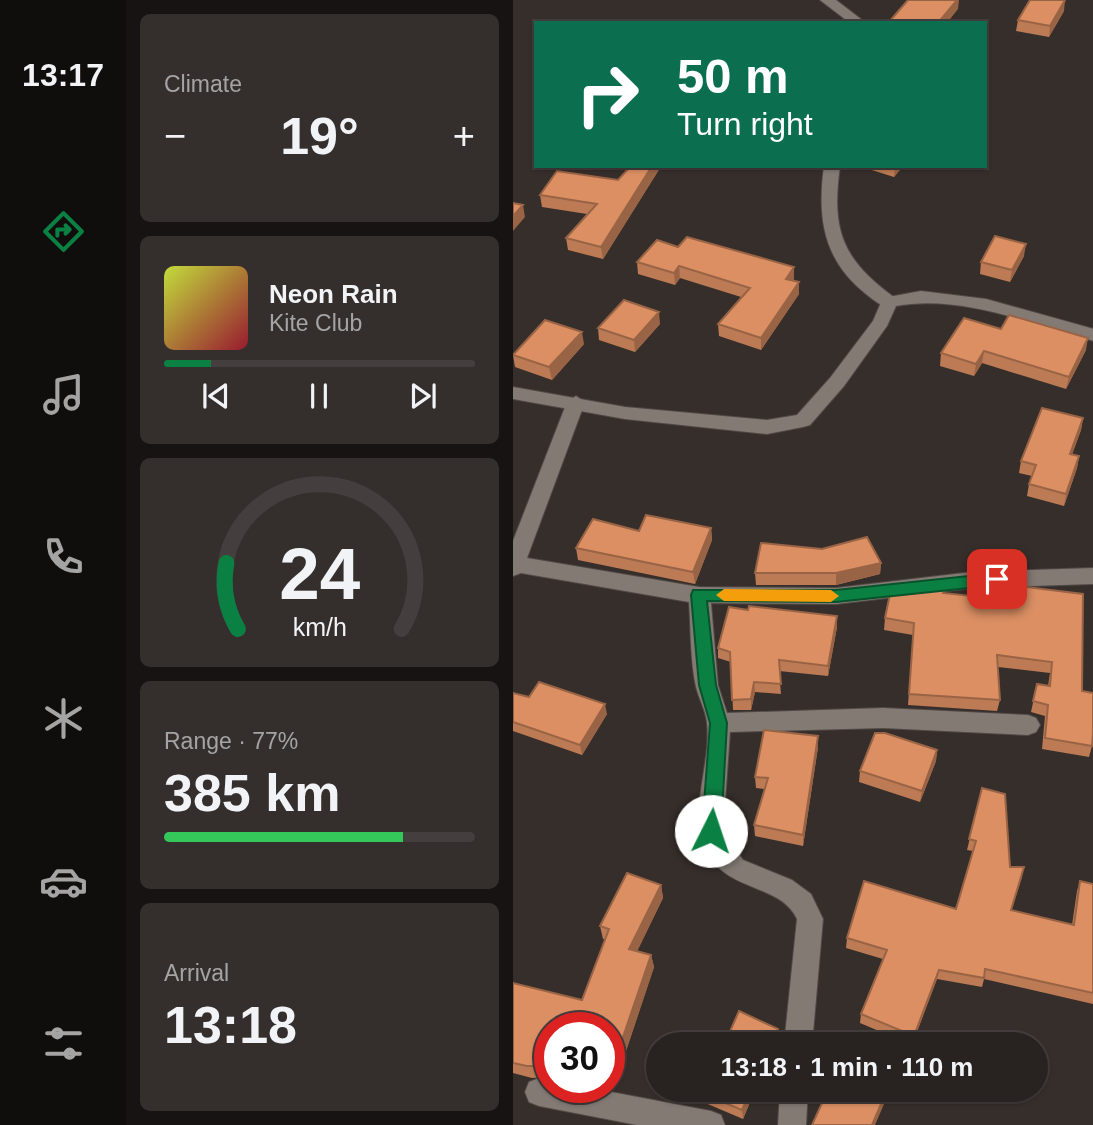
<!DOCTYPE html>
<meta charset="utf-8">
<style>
:root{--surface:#282220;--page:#342f2d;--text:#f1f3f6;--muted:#a5a4a5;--line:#443f3e;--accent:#0b8043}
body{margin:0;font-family:Helvetica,sans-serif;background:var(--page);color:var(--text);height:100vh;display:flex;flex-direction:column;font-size:26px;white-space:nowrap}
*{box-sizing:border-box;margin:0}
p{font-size:23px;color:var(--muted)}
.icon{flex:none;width:38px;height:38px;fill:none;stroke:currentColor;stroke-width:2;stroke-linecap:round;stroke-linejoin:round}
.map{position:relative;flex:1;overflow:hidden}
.sheet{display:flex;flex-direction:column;gap:14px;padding:14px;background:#161312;width:387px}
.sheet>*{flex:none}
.top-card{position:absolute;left:21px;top:21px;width:453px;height:147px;border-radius:0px;box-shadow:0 2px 5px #0004,0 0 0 2px var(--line);background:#0b6e4f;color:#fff;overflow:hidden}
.speed{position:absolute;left:21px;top:1012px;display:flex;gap:14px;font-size:35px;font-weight:700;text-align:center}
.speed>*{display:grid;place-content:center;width:91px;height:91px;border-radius:50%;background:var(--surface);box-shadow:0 2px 5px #0004,0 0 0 2px var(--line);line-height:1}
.speed .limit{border:10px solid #d22;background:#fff;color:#111}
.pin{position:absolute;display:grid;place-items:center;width:60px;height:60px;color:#fff;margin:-30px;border-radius:14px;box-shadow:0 4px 10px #0006}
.me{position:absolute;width:77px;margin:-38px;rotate:4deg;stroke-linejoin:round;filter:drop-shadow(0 0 5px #0008)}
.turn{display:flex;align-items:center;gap:24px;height:147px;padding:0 28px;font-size:32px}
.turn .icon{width:91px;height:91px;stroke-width:2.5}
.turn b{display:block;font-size:49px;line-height:60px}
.big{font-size:52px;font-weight:800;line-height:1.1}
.sheet .tile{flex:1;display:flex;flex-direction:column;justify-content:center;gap:10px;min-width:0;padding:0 24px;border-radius:10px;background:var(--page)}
.sheet .dial{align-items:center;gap:0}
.dial svg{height:182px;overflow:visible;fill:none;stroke:var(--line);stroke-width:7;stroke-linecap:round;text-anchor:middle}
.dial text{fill:var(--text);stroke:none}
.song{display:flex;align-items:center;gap:21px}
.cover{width:84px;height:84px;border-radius:10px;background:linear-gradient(135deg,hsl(70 70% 55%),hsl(350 70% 35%))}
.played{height:7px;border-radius:4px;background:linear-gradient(90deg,var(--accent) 15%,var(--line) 15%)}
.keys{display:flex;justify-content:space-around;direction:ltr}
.heat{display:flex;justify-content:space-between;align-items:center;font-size:38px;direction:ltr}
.charge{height:10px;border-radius:5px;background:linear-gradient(90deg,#34c759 77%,var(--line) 0)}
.trip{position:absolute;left:133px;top:1032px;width:402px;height:70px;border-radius:35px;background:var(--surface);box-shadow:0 2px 5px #0004,0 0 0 2px var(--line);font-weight:800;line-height:70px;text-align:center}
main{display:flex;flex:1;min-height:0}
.dock{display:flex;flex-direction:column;width:126px;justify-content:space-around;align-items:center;background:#100e0d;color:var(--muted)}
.dock .icon{width:49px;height:49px}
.dock .selected{color:var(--accent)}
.dock b{font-size:32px;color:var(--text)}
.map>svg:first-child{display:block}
</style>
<main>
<nav class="dock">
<b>13:17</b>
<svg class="icon selected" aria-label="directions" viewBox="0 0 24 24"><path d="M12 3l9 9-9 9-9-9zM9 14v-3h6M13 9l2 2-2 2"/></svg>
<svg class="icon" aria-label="music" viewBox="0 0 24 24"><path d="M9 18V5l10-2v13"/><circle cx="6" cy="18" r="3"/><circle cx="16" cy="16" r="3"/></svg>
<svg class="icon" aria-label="phone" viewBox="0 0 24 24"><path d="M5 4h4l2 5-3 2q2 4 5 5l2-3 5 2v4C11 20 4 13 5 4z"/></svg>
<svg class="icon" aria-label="climate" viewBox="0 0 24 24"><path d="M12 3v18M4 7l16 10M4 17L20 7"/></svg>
<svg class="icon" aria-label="car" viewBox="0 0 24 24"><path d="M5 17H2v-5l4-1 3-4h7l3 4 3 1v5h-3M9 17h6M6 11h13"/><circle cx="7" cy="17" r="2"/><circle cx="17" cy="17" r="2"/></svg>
<svg class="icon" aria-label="filters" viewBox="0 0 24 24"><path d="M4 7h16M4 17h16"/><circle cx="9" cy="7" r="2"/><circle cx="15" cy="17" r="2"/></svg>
</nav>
<section class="sheet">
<div class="tile"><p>Climate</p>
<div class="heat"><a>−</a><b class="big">19°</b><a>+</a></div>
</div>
<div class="tile">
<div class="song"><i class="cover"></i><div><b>Neon Rain</b><p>Kite Club</p></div></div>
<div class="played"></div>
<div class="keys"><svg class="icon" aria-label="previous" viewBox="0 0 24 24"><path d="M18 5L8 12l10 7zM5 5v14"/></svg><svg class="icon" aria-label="pause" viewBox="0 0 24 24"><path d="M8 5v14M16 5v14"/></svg><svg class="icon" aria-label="next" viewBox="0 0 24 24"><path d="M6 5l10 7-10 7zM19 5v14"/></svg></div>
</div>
<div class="tile dial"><svg viewBox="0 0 100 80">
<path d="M14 69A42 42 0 1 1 86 69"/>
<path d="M14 69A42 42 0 0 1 9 40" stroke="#0b8043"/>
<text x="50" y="56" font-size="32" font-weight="700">24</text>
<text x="50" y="72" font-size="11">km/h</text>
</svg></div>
<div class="tile"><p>Range · 77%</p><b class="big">385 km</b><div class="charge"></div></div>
<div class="tile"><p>Arrival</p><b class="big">13:18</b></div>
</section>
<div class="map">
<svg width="581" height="1125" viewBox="0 0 581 1125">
<rect width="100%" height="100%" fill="#362e2a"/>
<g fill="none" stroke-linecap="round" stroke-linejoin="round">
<defs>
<path id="minor" d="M311,166H327C318,231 329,259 382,298L385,302L382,306C370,309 362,301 353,294C310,260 304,218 311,166Z
M63,396L72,402L14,558L186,587L323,588L459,572L581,568V584L459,588L323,604L198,603L205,685L214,713L370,708L515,715L523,718L527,725L523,732L515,735L370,728L217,732L210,831L230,860L279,880L298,894L310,919L299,1045H271L284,919C269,886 221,891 199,860C170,820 199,768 194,723C193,711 186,699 183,687C177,660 178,629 176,602L8,573L0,576V541L54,402Z
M26,1078L37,1080V1087H72L198,1111L208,1115L212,1125H124L26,1106L16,1102L12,1092L16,1082Z
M267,1090H295L293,1125H265Z"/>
<path id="tertiary" d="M307,0H323L353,23H337Z
M408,291L473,299L581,329V341C518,324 448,294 383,306L374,326L331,386L297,425L290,427L254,434L112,419L0,399V387L112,407L254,420L284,415L317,378L360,321L370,298Z"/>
</defs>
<use href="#minor" stroke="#514946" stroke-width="2"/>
<use href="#tertiary" stroke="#514946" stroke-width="2"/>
<use href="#minor" fill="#837a74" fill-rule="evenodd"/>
<use href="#tertiary" fill="#837a74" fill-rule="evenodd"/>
</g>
<path fill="#bc7b55" d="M551,11L536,37L503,31L505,20Z
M346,166H390L381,177Z
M147,168L90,259L55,250L53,238L74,214L29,207L27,195L105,180Z
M165,247L281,267L280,281L286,294L248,350L206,336L205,324L228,297L167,278L162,285L125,274L124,262Z
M511,256L497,282L467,274L468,262Z
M147,324L122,352L86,340L85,328Z
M488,329L573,350L553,389L469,363L461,376L427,366L428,353Z
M71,344L39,380L2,367L0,355Z
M570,418L568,430L559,454L566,456L564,468L551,506L514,496L516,484L519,476L506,473L508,461Z
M198,528L199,540L182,584L65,560L63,548L126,531Z
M368,563L367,574L323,585H243L242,573Z
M488,584L569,691L579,746L576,757L529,749L532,716L518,712L524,684L535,686L537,673L485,667L487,700L484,711L395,705L400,635L371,630L372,618L430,593L485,598Z
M324,627L315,676L266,671L268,694L242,692L238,710H220L218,662L205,658V648Z
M0,693L16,697L94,714L69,755L0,731Z
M305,736V747L290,846L242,836L241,825L252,789L243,788L242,777Z
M424,750L423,761L407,802L346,782L347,771Z
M469,788L497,867L509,877L498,911L559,925L564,891L567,881L580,884V1004L471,979L469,987L424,979L399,1045L347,1023L348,1014L370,959L333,948L334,938L443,909L460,851L454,850Z
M148,885L150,898L124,951L138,955L141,967L100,1090L85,1087H96V1027H37V1077L19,1078L0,1073V983L69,1000L92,939H90L87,926Z
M242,1090L230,1119L190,1102L188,1093Z"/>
<path fill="#996445" d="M444,0H446L445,9L434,23H425Z
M552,0L551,11L536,37L537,26Z
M139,166H146L147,168L90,259L88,247Z
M382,166H390L381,177Z
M10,205L12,217L0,231V216Z
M513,244L511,256L497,282L499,270Z
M166,266L167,278L162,285L161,273Z
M281,267V279L273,291V279Z
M286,282V294L248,350V338Z
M146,312L147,324L122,352L121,340Z
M69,332L71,344L39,380L36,367Z
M575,338L573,350L553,389L556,377Z
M471,351L469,363L461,376L463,364Z
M570,418L568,430L555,466L557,454Z
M566,456L564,468L551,506L553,494Z
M198,528L199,540L182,584L180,572Z
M368,563L367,574L323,585V573Z
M324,616V627L315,676V666Z
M241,682L242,692L238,710V699Z
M92,704L94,714L69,755L67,745Z
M305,736V747L290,846V835Z
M424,750L423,761L407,802L409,791Z
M148,885L150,898L119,962L116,949Z
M138,955L141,967L100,1090L96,1078Z
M426,970L424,979L399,1045L401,1036Z
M265,1029V1038L262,1045H258Z
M238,1090H242L230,1119L229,1110Z
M374,1090H377L362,1125H359Z"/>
<path fill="#db8f63" stroke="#996445" stroke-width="2" d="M395,0H444L425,23H375Z
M517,0H552L537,26L505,20Z
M118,166H139L88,247L53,238L84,204L27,195L44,171L105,180Z
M0,203L10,205L0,216Z
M482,236L513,244L499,270L468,262Z
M174,237L281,267L273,279L286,282L248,338L205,324L237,288L166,266L161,273L124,262L144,240L165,247Z
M111,300L146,312L121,340L85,328Z
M496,315L575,338L556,377L471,351L463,364L428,353L451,318L488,329Z
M32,320L69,332L36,367L0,355Z
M529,408L570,418L557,454L566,456L553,494L516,484L523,465L508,461Z
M133,515L198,528L180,572L63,548L80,519L126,531Z
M354,537L368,563L323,573H242L248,543L309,549Z
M488,584L570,594L569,691L580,693V732L579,746L532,738L535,705L520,701L524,684L537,686L539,662L484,655L487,700L396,694L401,623L372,618L378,589L401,586L431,591L430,593L486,599Z
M236,606L324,616L315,666L266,660L268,684L241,682L238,699L219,700L217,652L205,648L216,607L235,610Z
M26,682L92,704L67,745L0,722V693L16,697Z
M251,730L305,736L290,835L241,825L255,778L242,777Z
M362,733H372L424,750L409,791L347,771Z
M469,788L492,794L497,867H511L498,910L561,925L567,881L580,884V993L472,969L471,978L426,970L401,1036L348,1014L374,950L334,938L351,881L443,909L463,841L456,839Z
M114,873L148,885L116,949L138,955L96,1078V1027H37V1072H35L33,1066H14L0,1063V983L69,1000L96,929L87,926Z
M226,1011L265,1029L258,1045H211Z
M190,1090H238L229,1110L188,1093Z
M315,1090H374L359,1125H299Z"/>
<path fill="#0b8043" stroke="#07532c" stroke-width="2" d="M484,573L492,579L484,585L323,602L194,601L203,685L214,723L208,831L205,837H192L189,831L197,723L186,685L178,595L180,590H323Z"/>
<path fill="#f59e0b" d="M211,589L318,590L326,596L318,602L211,601L203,595Z"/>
</svg>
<div class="speed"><div class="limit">30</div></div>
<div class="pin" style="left:484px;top:579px;background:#d93025"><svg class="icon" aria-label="arrive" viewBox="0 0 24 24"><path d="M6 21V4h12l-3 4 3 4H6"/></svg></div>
<svg class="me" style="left:198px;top:831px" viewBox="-20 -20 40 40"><circle r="19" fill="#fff"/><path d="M0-13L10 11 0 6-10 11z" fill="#0b8043"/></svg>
<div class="trip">13:18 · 1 min · 110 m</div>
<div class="top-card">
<div class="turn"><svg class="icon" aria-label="right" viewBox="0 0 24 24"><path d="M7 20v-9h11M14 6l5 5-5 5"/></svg><div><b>50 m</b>Turn right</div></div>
</div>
</div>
</main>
